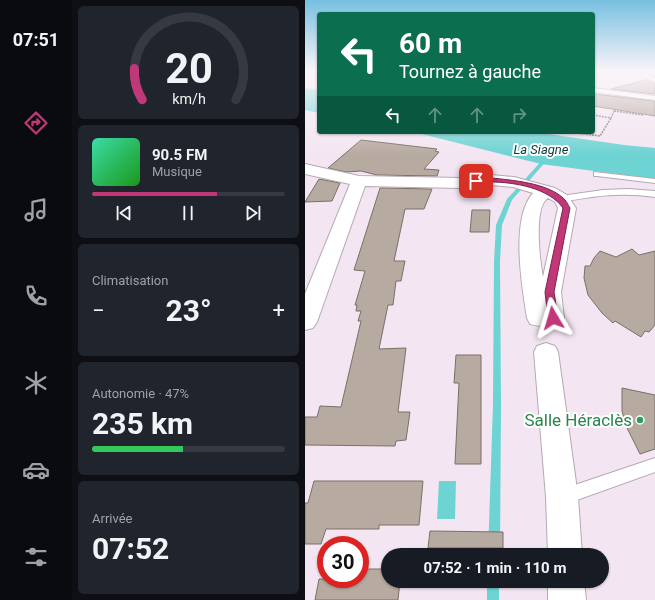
<!DOCTYPE html>
<html lang="fr">
<meta charset="utf-8">
<style>
:root{--surface:#171b24;--page:#20242c;--text:#f1f3f6;--muted:#9ea1a6;--line:#363941;--accent:#c03877}
body{margin:0;font-family:Roboto,sans-serif;background:var(--page);color:var(--text);height:100vh;display:flex;flex-direction:column;font-size:15px;white-space:nowrap}
*{box-sizing:border-box;margin:0}
p{font-size:13px;color:var(--muted)}
.icon{flex:none;width:22px;height:22px;fill:none;stroke:currentColor;stroke-width:2;stroke-linecap:round;stroke-linejoin:round}
.map{position:relative;flex:1;overflow:hidden}
.sheet{display:flex;flex-direction:column;gap:6px;padding:6px;background:#0d0f14;width:233px}
.sheet>*{flex:none}
.top-card{position:absolute;left:12px;top:12px;width:278px;height:122px;border-radius:4px;box-shadow:0 1px 3px #0004;background:#0b6e4f;color:#fff;overflow:hidden}
.speed{position:absolute;left:12px;top:536px;display:flex;gap:8px;font-size:20px;font-weight:700;text-align:center}
.speed>*{display:grid;place-content:center;width:52px;height:52px;border-radius:50%;background:var(--surface);box-shadow:0 1px 3px #0004;line-height:1}
.speed .limit{border:6px solid #d22;background:#fff;color:#111}
.pin{position:absolute;display:grid;place-items:center;width:34px;height:34px;color:#fff;margin:-17px;border-radius:8px;box-shadow:0 2px 6px #0006}
.me{position:absolute;width:44px;margin:-22px;rotate:353deg;stroke-linejoin:round;filter:drop-shadow(0 0 3px #0008)}
.turn{display:flex;align-items:center;gap:14px;height:84px;padding:0 16px;font-size:18px}
.turn .icon{width:52px;height:52px;stroke-width:2.5}
.turn b{display:block;font-size:28px;line-height:34px}
.lanes{display:flex;align-items:center;height:38px;padding:0 16px;background:#0003;justify-content:center;gap:20px;direction:ltr}
.lanes .off{opacity:.35}
.big{font-size:30px;font-weight:700;line-height:1.1}
.sheet .card{flex:1;display:flex;flex-direction:column;justify-content:center;gap:6px;min-width:0;padding:0 14px;border-radius:6px;background:var(--page)}
.sheet .dial{align-items:center;gap:0}
.dial svg{height:104px;overflow:visible;fill:none;stroke:var(--line);stroke-width:7;stroke-linecap:round;text-anchor:middle}
.dial text{fill:var(--text);stroke:none}
.song{display:flex;align-items:center;gap:12px}
.cover{width:48px;height:48px;border-radius:6px;background:linear-gradient(135deg,hsl(160 70% 55%),hsl(120 70% 35%))}
.played{height:4px;border-radius:2px;background:linear-gradient(90deg,var(--accent) 65%,var(--line) 65%)}
.keys{display:flex;justify-content:space-around;direction:ltr}
.heat{display:flex;justify-content:space-between;align-items:center;font-size:22px;direction:ltr}
.charge{height:6px;border-radius:3px;background:linear-gradient(90deg,#34c759 47%,var(--line) 0)}
.trip{position:absolute;left:76px;top:548px;width:228px;height:40px;border-radius:20px;background:var(--surface);box-shadow:0 1px 3px #0004;font-weight:700;line-height:40px;text-align:center}
main{display:flex;flex:1;min-height:0}
.tab-bar{display:flex;flex-direction:column;width:72px;justify-content:space-around;align-items:center;background:#090b0e;color:var(--muted)}
.tab-bar .icon{width:28px;height:28px}
.tab-bar .active{color:var(--accent)}
.tab-bar b{font-size:18px;color:var(--text)}
.map>svg:first-child{display:block}
</style>
<main>
<nav class="tab-bar">
<b>07:51</b>
<svg class="icon active" aria-label="directions" viewBox="0 0 24 24"><path d="M12 3l9 9-9 9-9-9zM9 14v-3h6M13 9l2 2-2 2"/></svg>
<svg class="icon" aria-label="music" viewBox="0 0 24 24"><path d="M9 18V5l10-2v13"/><circle cx="6" cy="18" r="3"/><circle cx="16" cy="16" r="3"/></svg>
<svg class="icon" aria-label="phone" viewBox="0 0 24 24"><path d="M5 4h4l2 5-3 2q2 4 5 5l2-3 5 2v4C11 20 4 13 5 4z"/></svg>
<svg class="icon" aria-label="climate" viewBox="0 0 24 24"><path d="M12 3v18M4 7l16 10M4 17L20 7"/></svg>
<svg class="icon" aria-label="car" viewBox="0 0 24 24"><path d="M5 17H2v-5l4-1 3-4h7l3 4 3 1v5h-3M9 17h6M6 11h13"/><circle cx="7" cy="17" r="2"/><circle cx="17" cy="17" r="2"/></svg>
<svg class="icon" aria-label="filters" viewBox="0 0 24 24"><path d="M4 7h16M4 17h16"/><circle cx="9" cy="7" r="2"/><circle cx="15" cy="17" r="2"/></svg>
</nav>
<section class="sheet">
<div class="card dial"><svg viewBox="0 0 100 80">
<path d="M14 69A42 42 0 1 1 86 69"/>
<path d="M14 69A42 42 0 0 1 8 45" stroke="#c03877"/>
<text x="50" y="56" font-size="32" font-weight="700">20</text>
<text x="50" y="72" font-size="11">km/h</text>
</svg></div>
<div class="card">
<div class="song"><i class="cover"></i><div><b>90.5 FM</b><p>Musique</p></div></div>
<div class="played"></div>
<div class="keys"><svg class="icon" aria-label="previous" viewBox="0 0 24 24"><path d="M18 5L8 12l10 7zM5 5v14"/></svg><svg class="icon" aria-label="pause" viewBox="0 0 24 24"><path d="M8 5v14M16 5v14"/></svg><svg class="icon" aria-label="next" viewBox="0 0 24 24"><path d="M6 5l10 7-10 7zM19 5v14"/></svg></div>
</div>
<div class="card"><p>Climatisation</p>
<div class="heat"><a>−</a><b class="big">23°</b><a>+</a></div>
</div>
<div class="card"><p>Autonomie · 47%</p><b class="big">235 km</b><div class="charge"></div></div>
<div class="card"><p>Arrivée</p><b class="big">07:52</b></div>
</section>
<div class="map">
<svg width="350" height="600" viewBox="0 0 350 600">
<rect width="100%" height="100%" fill="#f3e6f2"/>
<path fill="#6ed3d3" d="M0,88L14,90V113L0,110Z
M109,132H230L319,145L350,148V179L236,164Z
M134,481H151L150,519H132Z"/>
<g fill="none" stroke-linecap="round" stroke-linejoin="round">
<path fill="#6ed3d3" fill-rule="evenodd" d="M240,157L244,158L207,200L197,225L195,262L196,404L195,555H183L188,404L189,262L191,225L202,199Z
M182,581H194V600H182Z"/>
</g>
<path fill="#b7aaa0" stroke="#7c6f67" d="M341,80L350,83V94L306,89Z
M288,94L350,101V116L288,106Z
M56,140L132,149L130,151L134,152L119,169L134,170L132,176L72,175L56,171L41,172L23,168Z
M14,179L35,183L27,201L0,202Z
M75,188L127,189L119,209H100L89,261H100L96,281H91L88,305H83L74,349L101,348L93,412H105L101,440L91,441L90,446L0,445V417H12L15,406L36,407L56,321H53L56,311H51L52,305H50L60,271L49,270Z
M167,210H185L184,232H165Z
M327,249L334,255L350,251V325L344,332L340,331L336,337L310,321L308,323L297,313L283,295L279,278L280,266H285L289,258L295,251L311,257Z
M151,355H176V464H150L154,383H149Z
M317,388L350,395V449L335,454L322,428L317,411Z
M9,481H118L114,525H74V529H21L16,544H0V503H3Z
M125,531L198,532V548H123Z
M55,569H83V581H95L93,600H10L14,579H55Z"/>
<g fill="none" stroke-linecap="round" stroke-linejoin="round">
<defs>
<path id="lane" d="M288,71H294L288,75Z
M341,71H346L343,75L350,78V82L338,77L337,76Z
M288,88L350,96V100L288,92Z
M289,172L350,179V183L292,176H289Z
M323,189L350,191V197C314,192 291,196 256,202L252,199L256,196L298,190Z
M350,458V472L258,505L252,502L250,497L252,492L258,489Z"/>
<path id="street" d="M0,164L54,176L156,178L186,175L209,177L250,188L262,195L271,208L256,292L259,318L256,324C245,327 236,327 225,324L222,318C217,286 205,219 228,193L208,187L186,185L156,188L60,186L12,322L8,328L0,330V294L45,184L0,174ZM243,198L250,202L253,208L238,277C235,262 228,207 243,198Z
M241,343L250,346L253,352L273,497L277,555H243L241,497L229,352L232,346Z
M243,581H279L281,600H243Z"/>
</defs>
<use href="#lane" stroke="#b5a9b4" stroke-width="2"/>
<use href="#street" stroke="#b5a9b4" stroke-width="2"/>
<path stroke="#827a82" stroke-width="1.5" stroke-dasharray="2 1" stroke-linecap="butt" d="M311,109L309,111L338,115
M288,115L306,118L309,111
M263,132L295,136L306,118"/>
<use href="#lane" fill="#fff" fill-rule="evenodd"/>
<use href="#street" fill="#fff" fill-rule="evenodd"/>
</g>
<linearGradient id="sky" x2="0" y2="1"><stop stop-color="#77c0e0"/><stop offset="0.46" stop-color="#faf4f9"/><stop offset="1" stop-color="#faf4f9" stop-opacity="0"/></linearGradient>
<rect width="350" height="155" fill="url(#sky)"/>
<path fill="#c03877" stroke="#7d244d" d="M186,178C207,180 242,183 258,198C261,200 263,205 265,208L249,292L253,318L251,321L248,322L243,318L240,292L258,208C244,188 209,182 186,182C180,182 173,185 168,181L171,179Z"/>
<circle fill="#2e9e5b" stroke="#fff" stroke-width="1.5" cx="335" cy="420" r="4"/>
<g text-anchor="middle" stroke-width="4" stroke-linejoin="round" paint-order="stroke">
<g font-size="13" font-style="italic" fill="#0a3c3c" stroke="#fff">
<text x="236" y="154">La Siagne</text>
</g>
<g font-size="17" fill="#27864d" stroke="#fff" text-anchor="end">
<text x="327" y="426">Salle Héraclès</text>
</g>
</g>
</svg>
<div class="speed"><div class="limit">30</div></div>
<div class="pin" style="left:171px;top:181px;background:#d93025"><svg class="icon" aria-label="arrive" viewBox="0 0 24 24"><path d="M6 21V4h12l-3 4 3 4H6"/></svg></div>
<svg class="me" style="left:248px;top:318px" viewBox="-20 -20 40 40"><path d="M0-17L14 15 0 8-14 15z" fill="#c03877" stroke="#fff" stroke-width="4"/></svg>
<div class="trip">07:52 · 1 min · 110 m</div>
<div class="top-card">
<div class="turn"><svg class="icon" aria-label="left" viewBox="0 0 24 24"><path d="M17 20v-9H6M10 6l-5 5 5 5"/></svg><div><b>60 m</b>Tournez à gauche</div></div>
<div class="lanes"><svg class="icon" aria-label="left" viewBox="0 0 24 24"><path d="M17 20v-9H6M10 6l-5 5 5 5"/></svg><svg class="icon off" aria-label="ahead" viewBox="0 0 24 24"><path d="M12 20V5M6 11l6-6 6 6"/></svg><svg class="icon off" aria-label="ahead" viewBox="0 0 24 24"><path d="M12 20V5M6 11l6-6 6 6"/></svg><svg class="icon off" aria-label="right" viewBox="0 0 24 24"><path d="M7 20v-9h11M14 6l5 5-5 5"/></svg></div>
</div>
</div>
</main>
